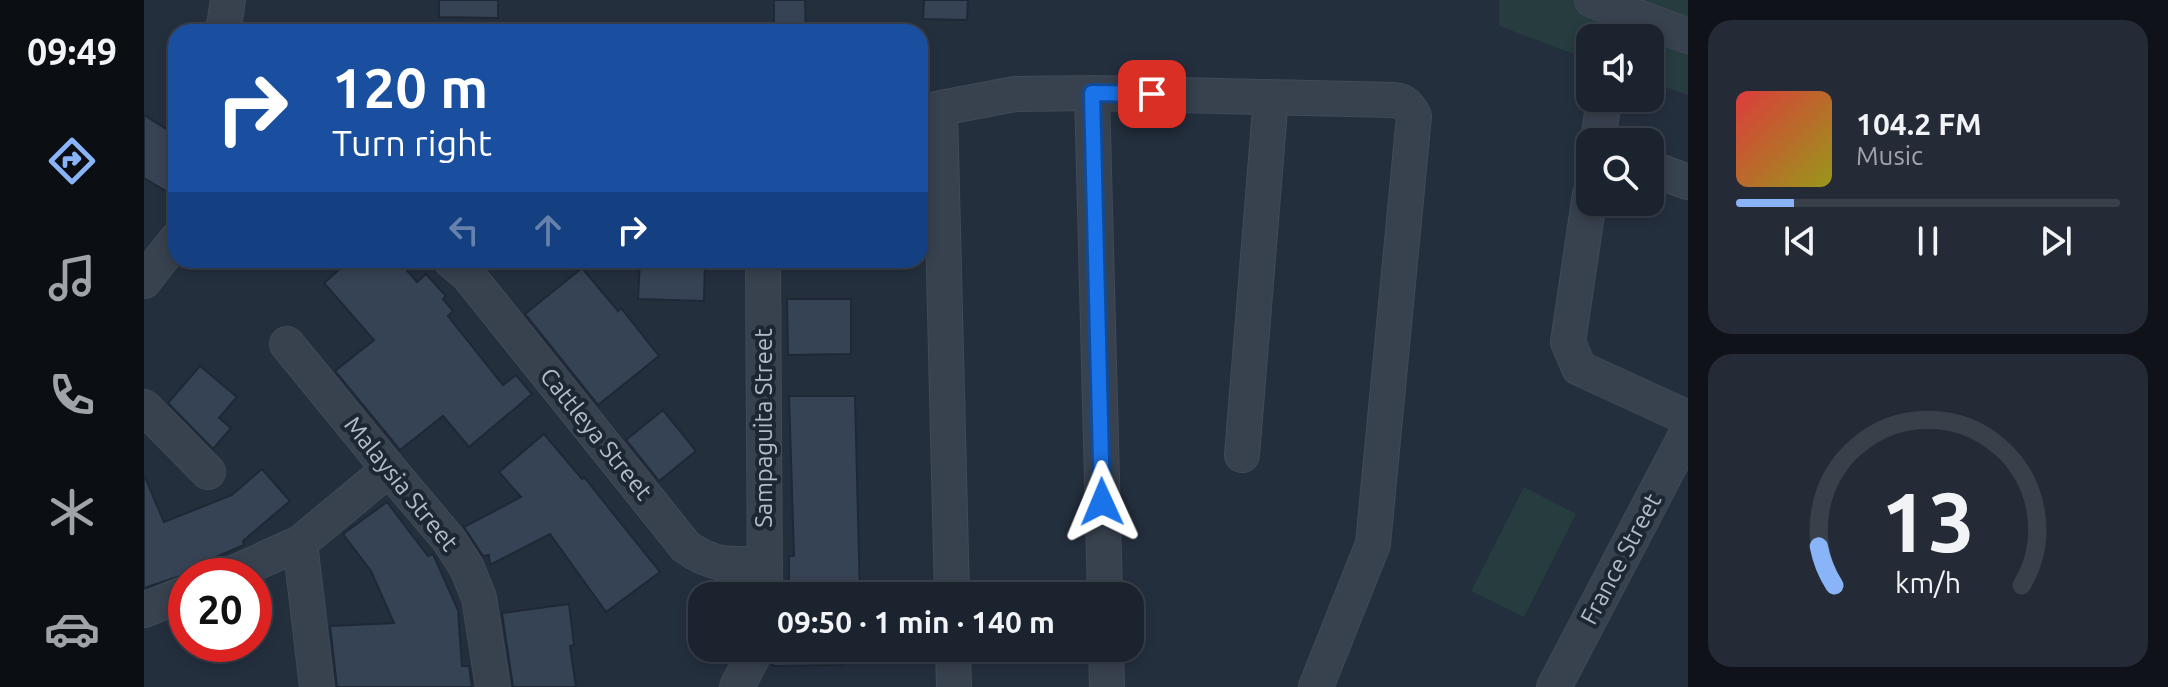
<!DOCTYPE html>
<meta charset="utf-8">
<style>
:root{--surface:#1b232e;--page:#242b36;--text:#f1f3f6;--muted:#a0a4aa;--line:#39404a;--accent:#8ab4f8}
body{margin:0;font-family:Ubuntu,sans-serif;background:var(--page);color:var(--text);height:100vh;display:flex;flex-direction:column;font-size:30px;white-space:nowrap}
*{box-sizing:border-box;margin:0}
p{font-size:26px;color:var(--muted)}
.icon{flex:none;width:44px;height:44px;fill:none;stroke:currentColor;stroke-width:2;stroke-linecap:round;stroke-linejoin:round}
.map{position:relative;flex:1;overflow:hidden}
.side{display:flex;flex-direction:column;gap:20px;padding:20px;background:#0f1319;width:480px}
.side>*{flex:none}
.banner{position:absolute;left:24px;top:24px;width:760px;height:244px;border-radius:24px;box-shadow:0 4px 12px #0003,0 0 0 2px var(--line);background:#1a4fa0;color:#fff;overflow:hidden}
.fabs{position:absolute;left:1432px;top:24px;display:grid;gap:16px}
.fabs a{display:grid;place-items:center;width:88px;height:88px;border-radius:16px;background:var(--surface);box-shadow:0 4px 12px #0003,0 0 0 2px var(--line);font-size:40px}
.speed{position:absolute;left:24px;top:558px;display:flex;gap:16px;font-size:40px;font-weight:700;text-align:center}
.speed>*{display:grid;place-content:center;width:104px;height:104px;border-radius:50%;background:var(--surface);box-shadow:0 4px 12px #0003,0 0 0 2px var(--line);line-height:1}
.speed .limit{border:12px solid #d22;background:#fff;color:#111}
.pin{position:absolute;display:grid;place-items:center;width:68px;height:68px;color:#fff;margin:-34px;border-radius:16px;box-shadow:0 4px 12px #0006}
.me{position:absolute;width:88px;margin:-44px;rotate:359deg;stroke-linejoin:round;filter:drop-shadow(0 0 6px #0008)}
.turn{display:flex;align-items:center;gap:28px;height:168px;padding:0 32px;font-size:36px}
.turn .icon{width:104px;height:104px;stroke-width:2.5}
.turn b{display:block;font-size:56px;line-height:68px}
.lanes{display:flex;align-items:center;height:76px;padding:0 32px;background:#0003;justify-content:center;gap:40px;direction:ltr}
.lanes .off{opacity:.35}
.side .tile{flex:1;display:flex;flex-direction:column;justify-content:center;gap:12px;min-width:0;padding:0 28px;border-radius:24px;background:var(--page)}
.side .dial{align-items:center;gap:0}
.dial svg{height:208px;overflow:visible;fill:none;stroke:var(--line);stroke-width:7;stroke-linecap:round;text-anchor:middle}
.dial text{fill:var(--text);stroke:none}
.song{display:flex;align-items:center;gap:24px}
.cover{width:96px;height:96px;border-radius:12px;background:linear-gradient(135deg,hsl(0 70% 55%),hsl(60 70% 35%))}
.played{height:8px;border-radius:4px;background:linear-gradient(90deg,var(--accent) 15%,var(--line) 15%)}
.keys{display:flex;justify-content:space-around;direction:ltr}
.trip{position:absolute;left:544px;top:582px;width:456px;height:80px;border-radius:24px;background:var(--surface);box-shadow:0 4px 12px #0003,0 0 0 2px var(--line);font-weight:700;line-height:80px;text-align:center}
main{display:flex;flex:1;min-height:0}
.tabs{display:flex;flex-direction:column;width:144px;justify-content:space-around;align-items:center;background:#0b0e12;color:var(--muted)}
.tabs .icon{width:56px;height:56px}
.tabs .selected{color:var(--accent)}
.tabs b{font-size:36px;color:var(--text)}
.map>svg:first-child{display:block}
</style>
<main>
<nav class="tabs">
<b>09:49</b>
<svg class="icon selected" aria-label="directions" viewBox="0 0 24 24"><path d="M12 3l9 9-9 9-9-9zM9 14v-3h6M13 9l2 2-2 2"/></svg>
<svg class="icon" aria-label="music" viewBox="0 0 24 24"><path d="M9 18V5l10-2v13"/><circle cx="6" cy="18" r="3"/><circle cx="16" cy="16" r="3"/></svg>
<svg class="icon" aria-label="phone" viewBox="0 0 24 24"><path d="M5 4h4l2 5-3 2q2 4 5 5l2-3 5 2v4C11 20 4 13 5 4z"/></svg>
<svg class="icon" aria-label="climate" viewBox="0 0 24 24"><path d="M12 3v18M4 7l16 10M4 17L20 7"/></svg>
<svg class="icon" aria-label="car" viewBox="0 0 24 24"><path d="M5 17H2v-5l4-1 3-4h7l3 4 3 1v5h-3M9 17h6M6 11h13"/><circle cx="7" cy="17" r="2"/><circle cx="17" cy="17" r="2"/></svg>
</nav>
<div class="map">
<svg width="1544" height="687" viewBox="0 0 1544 687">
<rect width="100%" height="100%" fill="#242f3e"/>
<path fill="#263c3f" d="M1355,0H1544V95L1506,82V38H1446V60L1355,26Z
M1380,487L1432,514L1380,617L1327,591Z"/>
<path fill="#364354" stroke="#1f2835" stroke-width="2" d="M295,0H354V18L295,17Z
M630,0H661L662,32H630Z
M780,0H824L823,20L779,19Z
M0,115L32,135V197L0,178Z
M206,260H254L273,282L282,274L302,296L299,299L309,311L304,316L359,385L372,375L388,394L325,447L299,416L256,450L191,371L230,340L180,283Z
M496,260H561L560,301L494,299Z
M438,268L474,311L477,308L515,356L454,405L381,314Z
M643,299H707V354L644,355Z
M56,366L93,397L75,418L87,428L69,449L24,403Z
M645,396H711L716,596H645V556H650Z
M519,410L552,451L515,481L482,440Z
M400,434L438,479L440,477L516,572L462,612L406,534L346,565L345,555L339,556L320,527L377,497L355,472Z
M118,469L146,501L99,541L100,545L65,560L66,566L0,588V475L20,522L88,495Z
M243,502L284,556L289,554L314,610L318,666H325L328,687H193L186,626L250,623L227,571L199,534Z
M425,604L430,645L426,646L432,687H369L358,613Z
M633,648H699V665L629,666Z"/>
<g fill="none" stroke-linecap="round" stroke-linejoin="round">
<defs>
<path id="minor" d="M1448,0L1544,36
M79,32L84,0
M948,93L961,596
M796,109L808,596
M776,112L871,94L948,93L1250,100C1261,101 1265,107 1270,116L1229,544L1172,687
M1454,142L1460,98
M1506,168L1544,182
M1446,194L1424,342L1435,368L1544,418
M306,260L324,275L542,547C571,567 587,565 621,563
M619,260L621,596
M0,281L32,240
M143,344L245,469L305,540L323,568L335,598L349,687
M0,407L64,472
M1098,455L1127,97
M156,543L173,687
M83,576L156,543L245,469
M0,610L42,593
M809,648L810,687
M962,648L963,687
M593,687L613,648
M1410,687L1544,431"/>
</defs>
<use href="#minor" stroke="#414a57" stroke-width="36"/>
<use href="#minor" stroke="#38414e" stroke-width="34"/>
</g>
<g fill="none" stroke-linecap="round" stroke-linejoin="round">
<defs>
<path id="route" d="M958,502L948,93L1008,94"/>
</defs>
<use href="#route" stroke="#114b97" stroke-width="20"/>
<use href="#route" stroke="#1a73e8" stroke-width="14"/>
</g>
<g text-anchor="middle" stroke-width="8" stroke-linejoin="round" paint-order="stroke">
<g font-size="24" fill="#b4bcc9" stroke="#1d2633">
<text transform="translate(620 428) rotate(-90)" y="8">Sampaguita Street</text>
<text transform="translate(452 434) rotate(51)" y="8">Cattleya Street</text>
<text transform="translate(257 484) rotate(51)" y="8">Malaysia Street</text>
<text transform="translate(1477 559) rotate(-62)" y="8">France Street</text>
</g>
</g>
</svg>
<div class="fabs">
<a><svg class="icon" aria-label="sound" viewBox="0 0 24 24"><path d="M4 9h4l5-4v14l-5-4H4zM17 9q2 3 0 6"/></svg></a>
<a><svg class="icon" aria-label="search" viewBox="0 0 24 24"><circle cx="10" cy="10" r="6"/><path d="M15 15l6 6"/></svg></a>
</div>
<div class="speed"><div class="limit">20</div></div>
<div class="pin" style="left:1008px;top:94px;background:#d93025"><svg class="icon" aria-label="arrive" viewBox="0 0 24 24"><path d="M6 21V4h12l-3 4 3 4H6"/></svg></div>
<svg class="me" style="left:958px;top:502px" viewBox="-20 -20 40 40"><path d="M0-17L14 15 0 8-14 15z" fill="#1a73e8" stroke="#fff" stroke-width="4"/></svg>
<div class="trip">09:50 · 1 min · 140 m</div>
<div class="banner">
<div class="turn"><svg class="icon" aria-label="right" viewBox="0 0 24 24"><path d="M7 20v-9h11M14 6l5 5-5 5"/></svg><div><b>120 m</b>Turn right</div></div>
<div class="lanes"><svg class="icon off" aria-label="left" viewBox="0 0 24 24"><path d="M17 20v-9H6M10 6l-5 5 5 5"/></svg><svg class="icon off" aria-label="ahead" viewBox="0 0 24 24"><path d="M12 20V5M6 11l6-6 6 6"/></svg><svg class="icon" aria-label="right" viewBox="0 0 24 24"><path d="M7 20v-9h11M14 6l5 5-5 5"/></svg></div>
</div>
</div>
<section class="side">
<div class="tile">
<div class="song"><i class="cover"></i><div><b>104.2 FM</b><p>Music</p></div></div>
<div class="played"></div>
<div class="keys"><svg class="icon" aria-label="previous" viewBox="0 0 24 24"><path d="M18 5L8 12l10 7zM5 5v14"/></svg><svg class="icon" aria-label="pause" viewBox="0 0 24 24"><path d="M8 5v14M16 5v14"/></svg><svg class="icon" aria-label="next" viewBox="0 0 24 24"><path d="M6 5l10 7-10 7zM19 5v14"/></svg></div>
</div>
<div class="tile dial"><svg viewBox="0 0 100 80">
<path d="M14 69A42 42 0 1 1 86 69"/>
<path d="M14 69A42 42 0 0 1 8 54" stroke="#8ab4f8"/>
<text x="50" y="56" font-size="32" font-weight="700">13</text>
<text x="50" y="72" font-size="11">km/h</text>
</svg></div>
</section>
</main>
